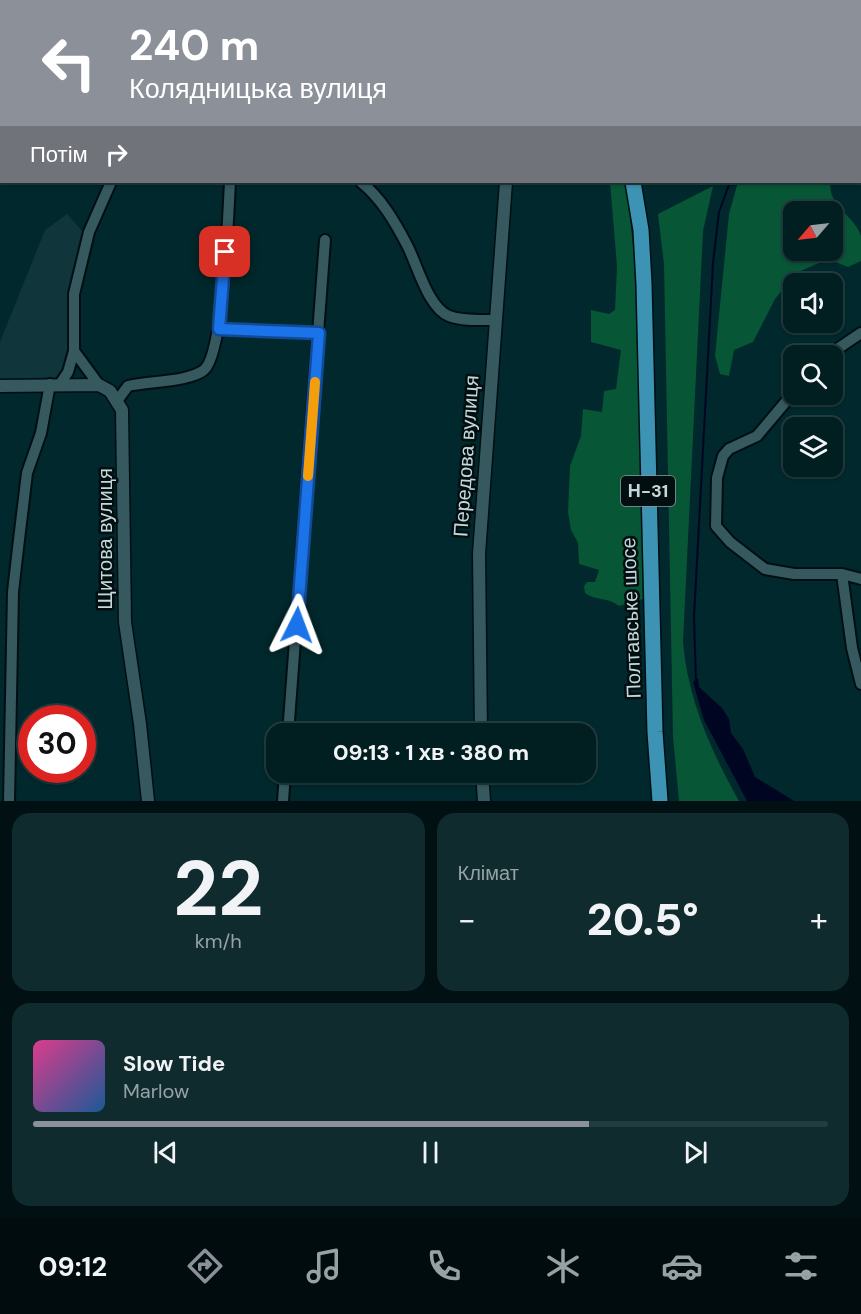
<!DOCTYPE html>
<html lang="uk">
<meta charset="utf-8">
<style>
:root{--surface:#011e21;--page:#0f2b2e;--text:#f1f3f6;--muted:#96a2a5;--line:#233c3f;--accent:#8c9099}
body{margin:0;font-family:"DM Sans",sans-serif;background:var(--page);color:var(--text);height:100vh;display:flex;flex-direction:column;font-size:22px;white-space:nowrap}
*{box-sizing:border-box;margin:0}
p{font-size:20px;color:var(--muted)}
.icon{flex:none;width:33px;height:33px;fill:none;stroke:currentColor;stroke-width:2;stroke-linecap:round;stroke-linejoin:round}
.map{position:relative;height:801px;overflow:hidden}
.drawer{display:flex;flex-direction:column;gap:12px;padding:12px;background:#011012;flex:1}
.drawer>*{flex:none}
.guide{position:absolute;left:0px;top:0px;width:861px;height:183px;box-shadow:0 2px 4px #0004,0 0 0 2px var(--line);background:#8c9099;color:#fff;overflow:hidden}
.needle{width:39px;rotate:242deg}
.fabs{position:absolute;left:783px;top:201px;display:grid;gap:12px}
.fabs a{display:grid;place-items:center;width:60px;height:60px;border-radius:12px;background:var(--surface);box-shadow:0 2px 4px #0004,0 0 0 2px var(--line);font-size:30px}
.speed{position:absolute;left:18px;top:705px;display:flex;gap:12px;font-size:30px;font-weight:700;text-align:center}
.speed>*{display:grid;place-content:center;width:78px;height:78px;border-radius:50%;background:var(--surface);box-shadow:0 2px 4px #0004,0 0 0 2px var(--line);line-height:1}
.speed .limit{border:9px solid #d22;background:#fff;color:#111}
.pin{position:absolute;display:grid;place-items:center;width:51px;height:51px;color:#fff;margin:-26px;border-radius:12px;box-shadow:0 3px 9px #0006}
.me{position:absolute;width:66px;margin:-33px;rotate:3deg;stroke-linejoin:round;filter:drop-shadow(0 0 4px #0008)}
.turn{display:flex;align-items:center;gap:21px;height:126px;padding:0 30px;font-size:27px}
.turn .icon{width:78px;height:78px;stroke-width:2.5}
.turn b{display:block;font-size:42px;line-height:51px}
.then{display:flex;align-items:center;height:57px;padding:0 30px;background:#0003;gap:12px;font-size:22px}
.big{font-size:45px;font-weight:800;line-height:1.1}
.drawer .tile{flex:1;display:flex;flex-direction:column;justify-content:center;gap:9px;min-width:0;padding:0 21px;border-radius:18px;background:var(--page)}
.drawer .dial{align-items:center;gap:0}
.dial b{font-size:78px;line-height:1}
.song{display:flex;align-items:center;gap:18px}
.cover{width:72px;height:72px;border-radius:9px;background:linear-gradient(135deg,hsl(330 70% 55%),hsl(210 70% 35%))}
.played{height:6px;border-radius:3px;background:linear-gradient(90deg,var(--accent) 70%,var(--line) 70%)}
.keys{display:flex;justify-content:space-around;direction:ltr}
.heat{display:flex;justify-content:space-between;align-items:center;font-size:33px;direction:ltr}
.drawer .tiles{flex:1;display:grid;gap:12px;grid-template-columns:1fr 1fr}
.tile:last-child{grid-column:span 2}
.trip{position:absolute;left:266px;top:723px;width:330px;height:60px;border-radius:18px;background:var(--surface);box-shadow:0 2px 4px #0004,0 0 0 2px var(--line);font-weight:800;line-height:60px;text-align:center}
.menu{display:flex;height:96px;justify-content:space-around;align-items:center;background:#000c0d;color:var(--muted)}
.menu .icon{width:42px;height:42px}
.menu .on{color:var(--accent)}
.menu b{font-size:27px;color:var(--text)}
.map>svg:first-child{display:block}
</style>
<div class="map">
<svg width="861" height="801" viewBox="0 0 861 801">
<rect width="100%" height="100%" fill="#01282c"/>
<path fill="#10353a" d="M67,214L83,232L72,297L69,363L59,377L0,379V342L45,230Z"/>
<path fill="#075636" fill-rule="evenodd" d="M610,182H625C646,319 641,460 643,599L619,606C608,597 596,601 585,593L584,586L587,582H595L599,570L579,564L578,543L571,530L568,512L570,466L581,436L583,409L602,412L604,391L616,389L621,350L591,342V310L609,314L615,310L617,266Z
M738,182H831C826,204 856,217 861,236C861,243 861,253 861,261L848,267L828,259L796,273L775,299L753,342L734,350L729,376L720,374L715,356L729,214ZM794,212H832V250H794Z
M713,186L703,231L683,642C688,700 711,751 739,801H679L673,737L664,264L658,214Z"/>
<path fill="#000621" d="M698,678L699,687L722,708L729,719L731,733L743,749L755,777L794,801H747L704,720L693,682Z"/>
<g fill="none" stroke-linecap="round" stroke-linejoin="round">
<path stroke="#000621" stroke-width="2" d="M839,2L840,0
M696,683L694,617L713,263L719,212L730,182"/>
<defs>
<path id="minor" d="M40,2L41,0
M170,2L171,0
M245,2V0
M349,2V0
M791,2L792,0
M858,2L859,0
M0,178L2,173
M361,182C381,198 395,222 407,245C417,264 428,308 449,316C462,321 480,320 495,320
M219,329L319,333
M827,356L861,333
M60,384L68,372L74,351
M99,385L74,351V294L89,232L111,182
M794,392L757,436L729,449L723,456L717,478L716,526L730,542L765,569L794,574H842L852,648L861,684
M117,401L128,386C148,381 189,382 204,370C224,353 228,214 230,182
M842,574L861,579
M288,734L325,240
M9,801L13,592L18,548L27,473L41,433L50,384
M283,801L285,772"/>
<path id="tertiary" d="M540,2V0
M0,386L99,385L110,391L122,410L125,622L140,724L148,801
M481,734L479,554L506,182
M482,772L484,801"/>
<path id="secondary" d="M762,0L763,2
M860,143L861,145"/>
<path id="primary" d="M577,0V2
M633,182L641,230L644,284L655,732L660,801"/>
</defs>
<use href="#minor" stroke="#000f13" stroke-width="14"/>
<use href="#tertiary" stroke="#000f13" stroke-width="15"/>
<use href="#secondary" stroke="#000f13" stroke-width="16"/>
<use href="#primary" stroke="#000f13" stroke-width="18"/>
<use href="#minor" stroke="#35595e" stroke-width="10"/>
<use href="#tertiary" stroke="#35595e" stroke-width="12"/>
<use href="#secondary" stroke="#35595e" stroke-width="14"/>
<use href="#primary" stroke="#3d93b3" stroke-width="15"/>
</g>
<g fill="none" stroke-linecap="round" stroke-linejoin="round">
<defs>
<path id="route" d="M225,252L219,329L319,333L297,625"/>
</defs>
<use href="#route" stroke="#114b97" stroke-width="15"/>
<use href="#route" stroke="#1a73e8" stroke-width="10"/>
<path stroke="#f59e0b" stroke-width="10" d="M308,476L315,382"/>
</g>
<g text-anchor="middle" stroke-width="5" stroke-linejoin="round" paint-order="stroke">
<rect fill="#020e10" stroke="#8a9b9d" stroke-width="1.5" x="621" y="476" width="54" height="30" rx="4.5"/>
<g font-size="18" font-weight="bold" fill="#c4d7da">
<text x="648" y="497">Н-31</text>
</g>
<g font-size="20" fill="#c4d7da" stroke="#020e10">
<text transform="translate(466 456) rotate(-86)" y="7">Передова вулиця</text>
<text transform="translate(105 539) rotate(-90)" y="7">Щитова вулиця</text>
<text transform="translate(631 618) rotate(-92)" y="7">Полтавське шосе</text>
</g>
</g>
</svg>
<div class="fabs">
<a><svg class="needle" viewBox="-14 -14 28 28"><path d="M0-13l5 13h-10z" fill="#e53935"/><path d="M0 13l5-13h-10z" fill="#96a2a5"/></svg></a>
<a><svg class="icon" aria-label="sound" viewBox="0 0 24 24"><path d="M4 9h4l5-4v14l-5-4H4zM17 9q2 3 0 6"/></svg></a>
<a><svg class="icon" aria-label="search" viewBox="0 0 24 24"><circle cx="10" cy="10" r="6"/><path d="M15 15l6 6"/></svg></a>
<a><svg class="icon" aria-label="layers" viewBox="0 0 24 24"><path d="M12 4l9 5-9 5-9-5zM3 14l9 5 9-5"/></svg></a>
</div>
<div class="speed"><div class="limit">30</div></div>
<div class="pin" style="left:225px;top:252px;background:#d93025"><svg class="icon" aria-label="arrive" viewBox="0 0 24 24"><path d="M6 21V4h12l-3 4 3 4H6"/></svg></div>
<svg class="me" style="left:297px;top:625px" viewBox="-20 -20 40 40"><path d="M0-17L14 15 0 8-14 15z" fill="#1a73e8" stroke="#fff" stroke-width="4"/></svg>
<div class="trip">09:13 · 1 хв · 380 m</div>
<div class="guide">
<div class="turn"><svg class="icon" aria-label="left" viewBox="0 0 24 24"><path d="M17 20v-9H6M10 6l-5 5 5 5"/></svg><div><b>240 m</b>Колядницька вулиця</div></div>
<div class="then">Потім<svg class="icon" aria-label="right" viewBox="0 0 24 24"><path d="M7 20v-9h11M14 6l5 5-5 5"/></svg></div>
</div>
</div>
<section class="drawer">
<div class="tiles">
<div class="tile dial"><b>22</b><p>km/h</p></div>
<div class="tile"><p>Клімат</p>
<div class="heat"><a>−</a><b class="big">20.5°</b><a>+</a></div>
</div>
<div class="tile">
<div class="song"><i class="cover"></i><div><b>Slow Tide</b><p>Marlow</p></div></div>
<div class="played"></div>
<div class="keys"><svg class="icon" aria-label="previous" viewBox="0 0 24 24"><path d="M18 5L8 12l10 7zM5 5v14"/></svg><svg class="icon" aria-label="pause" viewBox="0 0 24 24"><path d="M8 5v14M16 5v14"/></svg><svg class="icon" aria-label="next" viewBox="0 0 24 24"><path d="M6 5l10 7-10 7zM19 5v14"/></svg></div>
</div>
</div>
</section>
<nav class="menu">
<b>09:12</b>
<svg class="icon on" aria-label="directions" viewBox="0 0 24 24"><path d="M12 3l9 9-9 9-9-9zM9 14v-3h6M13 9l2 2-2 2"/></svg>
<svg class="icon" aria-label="music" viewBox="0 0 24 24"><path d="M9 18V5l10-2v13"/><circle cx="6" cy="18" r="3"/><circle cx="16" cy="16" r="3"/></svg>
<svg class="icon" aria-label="phone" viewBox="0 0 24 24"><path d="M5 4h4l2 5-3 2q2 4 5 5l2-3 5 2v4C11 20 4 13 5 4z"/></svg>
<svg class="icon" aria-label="climate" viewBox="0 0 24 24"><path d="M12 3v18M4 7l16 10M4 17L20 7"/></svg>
<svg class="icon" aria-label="car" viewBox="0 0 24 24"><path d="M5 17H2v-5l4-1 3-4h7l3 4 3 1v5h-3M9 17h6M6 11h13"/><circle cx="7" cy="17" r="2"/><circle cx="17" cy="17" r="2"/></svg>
<svg class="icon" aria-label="filters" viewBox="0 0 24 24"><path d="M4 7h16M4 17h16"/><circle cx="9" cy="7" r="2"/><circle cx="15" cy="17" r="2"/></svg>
</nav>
